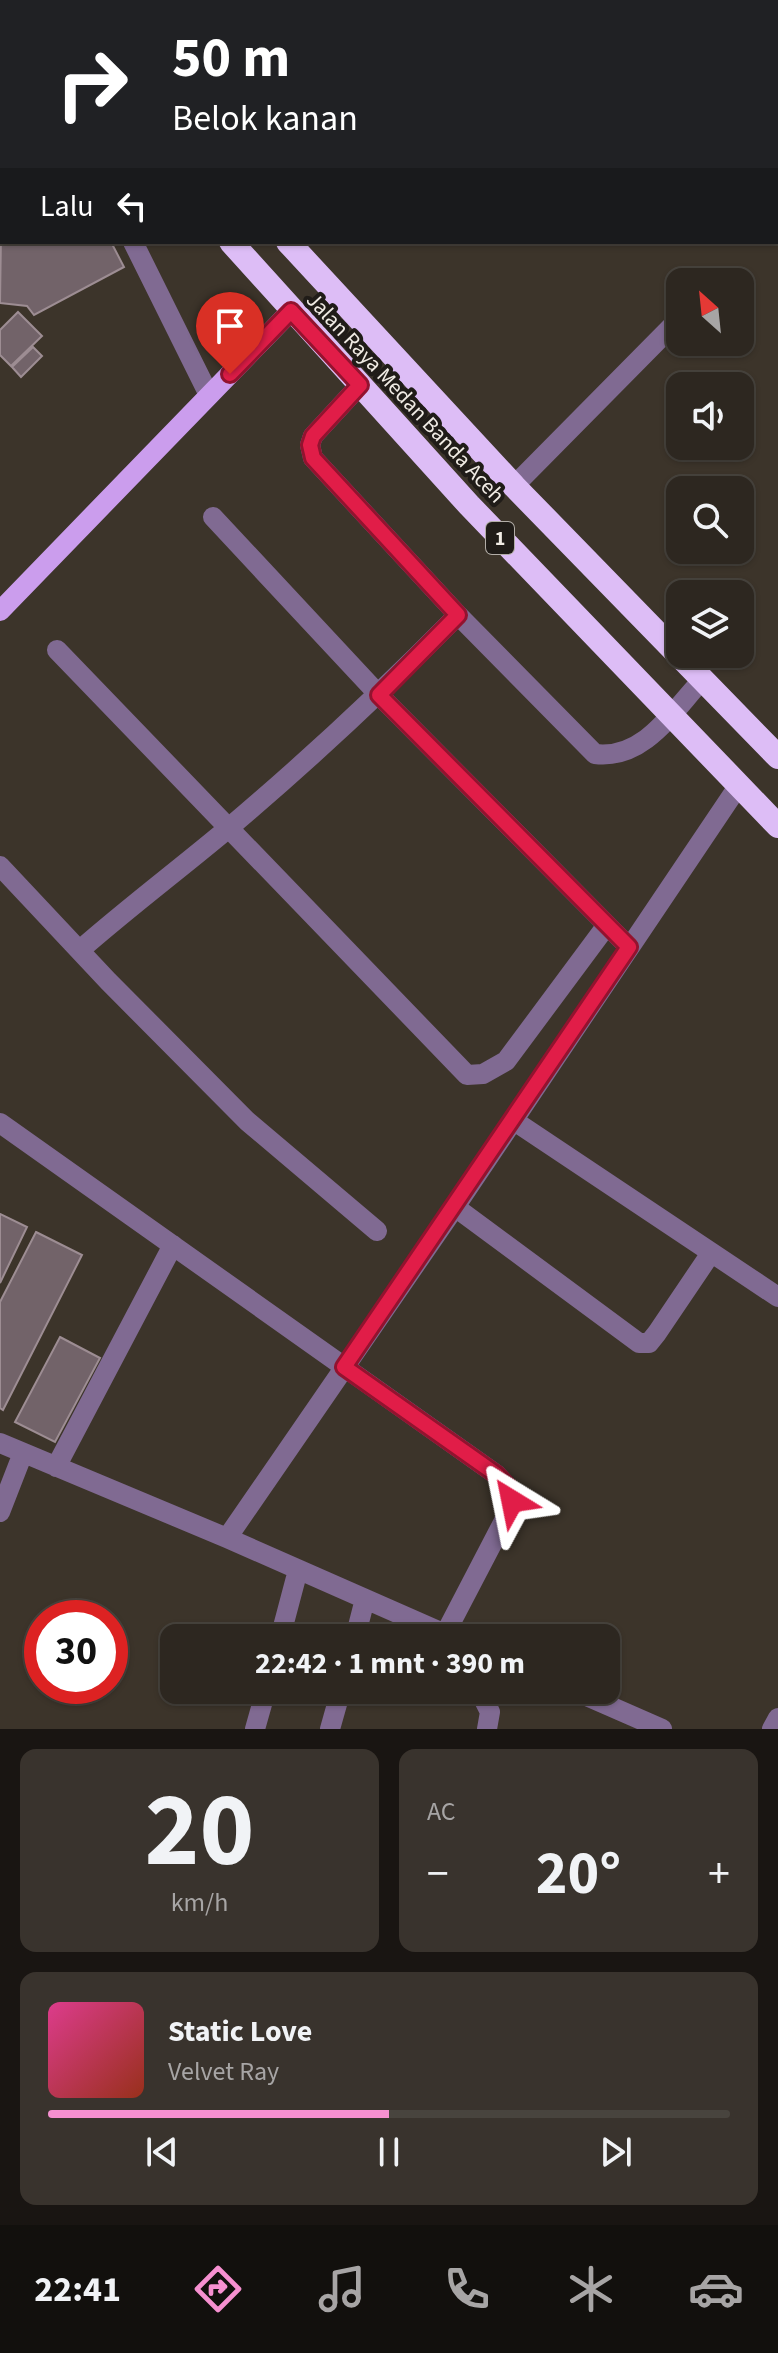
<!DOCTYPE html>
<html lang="id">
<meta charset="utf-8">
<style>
:root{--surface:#2d2720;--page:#39332d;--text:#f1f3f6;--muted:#a7a5a5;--line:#48443e;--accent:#f690d0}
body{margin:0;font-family:"Source Sans 3",sans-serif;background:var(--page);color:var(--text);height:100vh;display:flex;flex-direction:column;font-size:30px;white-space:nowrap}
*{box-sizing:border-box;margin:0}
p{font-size:26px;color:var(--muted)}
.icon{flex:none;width:44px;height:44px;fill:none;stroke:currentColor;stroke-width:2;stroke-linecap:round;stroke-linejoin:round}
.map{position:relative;height:1729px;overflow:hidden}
.side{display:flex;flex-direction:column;gap:20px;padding:20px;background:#191512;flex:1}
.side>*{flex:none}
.banner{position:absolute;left:0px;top:0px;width:778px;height:244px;box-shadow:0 2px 6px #0004,0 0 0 2px var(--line);background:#202124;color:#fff;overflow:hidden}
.needle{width:52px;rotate:333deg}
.buttons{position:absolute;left:666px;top:268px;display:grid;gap:16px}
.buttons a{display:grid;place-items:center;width:88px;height:88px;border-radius:16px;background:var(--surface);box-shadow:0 2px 6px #0004,0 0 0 2px var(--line);font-size:40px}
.speed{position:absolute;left:24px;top:1600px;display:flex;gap:16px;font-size:40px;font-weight:700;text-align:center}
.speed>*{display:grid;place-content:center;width:104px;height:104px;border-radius:50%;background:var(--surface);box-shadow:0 2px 6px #0004,0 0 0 2px var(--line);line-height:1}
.speed .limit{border:12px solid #d22;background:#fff;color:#111}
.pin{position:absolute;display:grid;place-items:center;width:68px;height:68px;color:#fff;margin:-82px -34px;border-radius:50% 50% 50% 0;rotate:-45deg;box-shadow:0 0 8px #0007}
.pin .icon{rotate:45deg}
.me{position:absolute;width:88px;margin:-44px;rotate:325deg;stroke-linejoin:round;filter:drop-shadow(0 0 6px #0008)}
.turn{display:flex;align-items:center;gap:28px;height:168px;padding:0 40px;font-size:36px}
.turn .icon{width:104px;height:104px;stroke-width:2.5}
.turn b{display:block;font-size:56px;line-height:68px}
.then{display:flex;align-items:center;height:76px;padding:0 40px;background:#0003;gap:16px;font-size:30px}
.big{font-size:60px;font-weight:700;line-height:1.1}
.side .widget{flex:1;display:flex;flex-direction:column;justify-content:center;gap:12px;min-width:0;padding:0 28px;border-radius:16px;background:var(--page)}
.side .dial{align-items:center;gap:0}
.dial b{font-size:104px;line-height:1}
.song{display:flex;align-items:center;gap:24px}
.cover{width:96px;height:96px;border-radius:12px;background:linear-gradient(135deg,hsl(330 70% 55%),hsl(10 70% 35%))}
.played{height:8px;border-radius:4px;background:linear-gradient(90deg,var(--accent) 50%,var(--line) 50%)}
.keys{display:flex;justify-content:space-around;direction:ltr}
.heat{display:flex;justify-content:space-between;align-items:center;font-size:44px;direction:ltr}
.side .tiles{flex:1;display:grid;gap:20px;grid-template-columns:1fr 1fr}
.widget:last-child{grid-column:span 2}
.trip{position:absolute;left:160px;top:1624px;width:460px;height:80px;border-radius:16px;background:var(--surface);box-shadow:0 2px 6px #0004,0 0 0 2px var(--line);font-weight:700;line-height:80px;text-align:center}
.tab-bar{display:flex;height:128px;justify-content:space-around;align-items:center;background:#12100d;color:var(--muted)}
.tab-bar .icon{width:56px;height:56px}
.tab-bar .active{color:var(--accent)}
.tab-bar b{font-size:36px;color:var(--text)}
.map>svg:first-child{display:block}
</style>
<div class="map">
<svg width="778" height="1729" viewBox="0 0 778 1729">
<rect width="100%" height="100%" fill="#3c342a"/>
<path fill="#726369" stroke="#9d8d93" stroke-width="2" d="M2,95V165L0,167V97Z
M2,168V242H111L124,267L34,315L27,306L0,303Z
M18,312L42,336L11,366L0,355V330Z
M33,347L42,356L21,377L12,367Z
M0,1214L27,1227L0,1283Z
M36,1232L82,1255L3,1410L0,1408V1302Z
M60,1337L100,1358L55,1442L15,1422Z"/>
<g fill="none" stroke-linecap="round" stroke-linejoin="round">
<path stroke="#806a92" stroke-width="20" d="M133,242L209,395
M360,385L313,436L310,445L313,458L458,615L595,754C644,760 673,711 702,680
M514,486L680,318
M213,517L379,695L629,947
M57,650L467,1075L483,1074L506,1061L607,925
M0,866L108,981L247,1121L377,1231
M80,950C129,907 181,868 231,826C310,759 385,689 458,615
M513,1120L778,1297
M0,1123L497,1475C511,1490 514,1496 507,1515L445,1634
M455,1207L639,1343H649L657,1333L711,1253
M0,1443L227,1538L454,1638
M56,1467L173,1245
M0,1512L23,1453
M227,1538L455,1207L739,785
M280,1638L298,1570
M355,1638L365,1599
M479,1690L490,1712L487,1729
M573,1690L662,1729
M255,1729L266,1690
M330,1729L341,1690
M772,1729L778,1718"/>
<path stroke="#cb9ded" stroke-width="20" d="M0,611L291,311"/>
<path stroke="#ddbdf6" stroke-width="24" d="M11,0L13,2
M65,0L67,2
M231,242L469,505L778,826
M288,242L514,486L778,757"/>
</g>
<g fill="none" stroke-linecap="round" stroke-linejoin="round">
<defs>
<path id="route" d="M230,374L291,311L360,385L313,436L310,445L313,458L458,615L379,695L629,947L344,1367L497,1475L510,1489L512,1501"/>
</defs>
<use href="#route" stroke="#92132f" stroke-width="20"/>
<use href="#route" stroke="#e11d48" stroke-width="14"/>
</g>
<g text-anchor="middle" stroke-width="8" stroke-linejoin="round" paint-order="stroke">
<rect fill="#201c18" stroke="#b2ada7" stroke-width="2" x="486" y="522" width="28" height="32" rx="6"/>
<g font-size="20" font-weight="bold" fill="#f0ebe4">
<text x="500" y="545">1</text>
</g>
<g font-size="22" fill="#f0ebe4" stroke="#201c18">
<text transform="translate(406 397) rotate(47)" y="8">Jalan Raya Medan Banda Aceh</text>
</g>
</g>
</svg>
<div class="buttons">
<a><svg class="needle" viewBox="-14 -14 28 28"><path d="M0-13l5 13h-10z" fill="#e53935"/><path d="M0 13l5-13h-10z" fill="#a7a5a5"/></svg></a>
<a><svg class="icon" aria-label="sound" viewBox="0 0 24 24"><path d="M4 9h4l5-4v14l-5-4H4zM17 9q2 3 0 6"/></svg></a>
<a><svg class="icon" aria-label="search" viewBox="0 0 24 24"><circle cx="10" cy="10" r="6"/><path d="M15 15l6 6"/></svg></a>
<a><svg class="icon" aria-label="layers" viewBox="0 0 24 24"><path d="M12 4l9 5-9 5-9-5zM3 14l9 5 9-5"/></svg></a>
</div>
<div class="speed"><div class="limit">30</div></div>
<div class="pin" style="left:230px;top:374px;background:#d93025"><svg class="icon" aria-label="arrive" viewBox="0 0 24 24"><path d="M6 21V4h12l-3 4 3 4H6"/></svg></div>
<svg class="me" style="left:512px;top:1501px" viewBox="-20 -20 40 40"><path d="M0-17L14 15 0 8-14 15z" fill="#e11d48" stroke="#fff" stroke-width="4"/></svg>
<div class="trip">22:42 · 1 mnt · 390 m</div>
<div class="banner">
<div class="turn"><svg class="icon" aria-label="right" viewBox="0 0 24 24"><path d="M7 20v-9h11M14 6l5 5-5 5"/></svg><div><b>50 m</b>Belok kanan</div></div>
<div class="then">Lalu<svg class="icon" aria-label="left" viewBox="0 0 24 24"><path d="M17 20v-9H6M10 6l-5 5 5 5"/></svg></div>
</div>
</div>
<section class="side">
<div class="tiles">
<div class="widget dial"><b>20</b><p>km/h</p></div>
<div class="widget"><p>AC</p>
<div class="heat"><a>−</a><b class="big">20°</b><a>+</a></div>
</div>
<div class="widget">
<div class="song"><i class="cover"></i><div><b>Static Love</b><p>Velvet Ray</p></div></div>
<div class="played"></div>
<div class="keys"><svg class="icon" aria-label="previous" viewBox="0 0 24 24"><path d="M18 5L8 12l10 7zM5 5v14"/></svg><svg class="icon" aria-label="pause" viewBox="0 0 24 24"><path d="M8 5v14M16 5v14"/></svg><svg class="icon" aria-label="next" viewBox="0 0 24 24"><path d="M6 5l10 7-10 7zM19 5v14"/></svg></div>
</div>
</div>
</section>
<nav class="tab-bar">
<b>22:41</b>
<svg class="icon active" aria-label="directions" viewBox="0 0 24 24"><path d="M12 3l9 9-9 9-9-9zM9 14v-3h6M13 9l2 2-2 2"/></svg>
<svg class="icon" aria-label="music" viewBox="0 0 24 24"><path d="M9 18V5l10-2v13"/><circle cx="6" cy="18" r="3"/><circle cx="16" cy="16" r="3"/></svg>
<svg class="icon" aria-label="phone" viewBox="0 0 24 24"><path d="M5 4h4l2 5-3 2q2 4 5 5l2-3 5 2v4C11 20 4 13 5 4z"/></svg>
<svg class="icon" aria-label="climate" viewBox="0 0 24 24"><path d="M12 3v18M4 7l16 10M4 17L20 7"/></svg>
<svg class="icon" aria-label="car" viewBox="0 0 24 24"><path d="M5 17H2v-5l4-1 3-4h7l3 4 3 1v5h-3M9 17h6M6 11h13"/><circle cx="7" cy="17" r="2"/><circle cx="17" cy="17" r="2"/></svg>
</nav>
